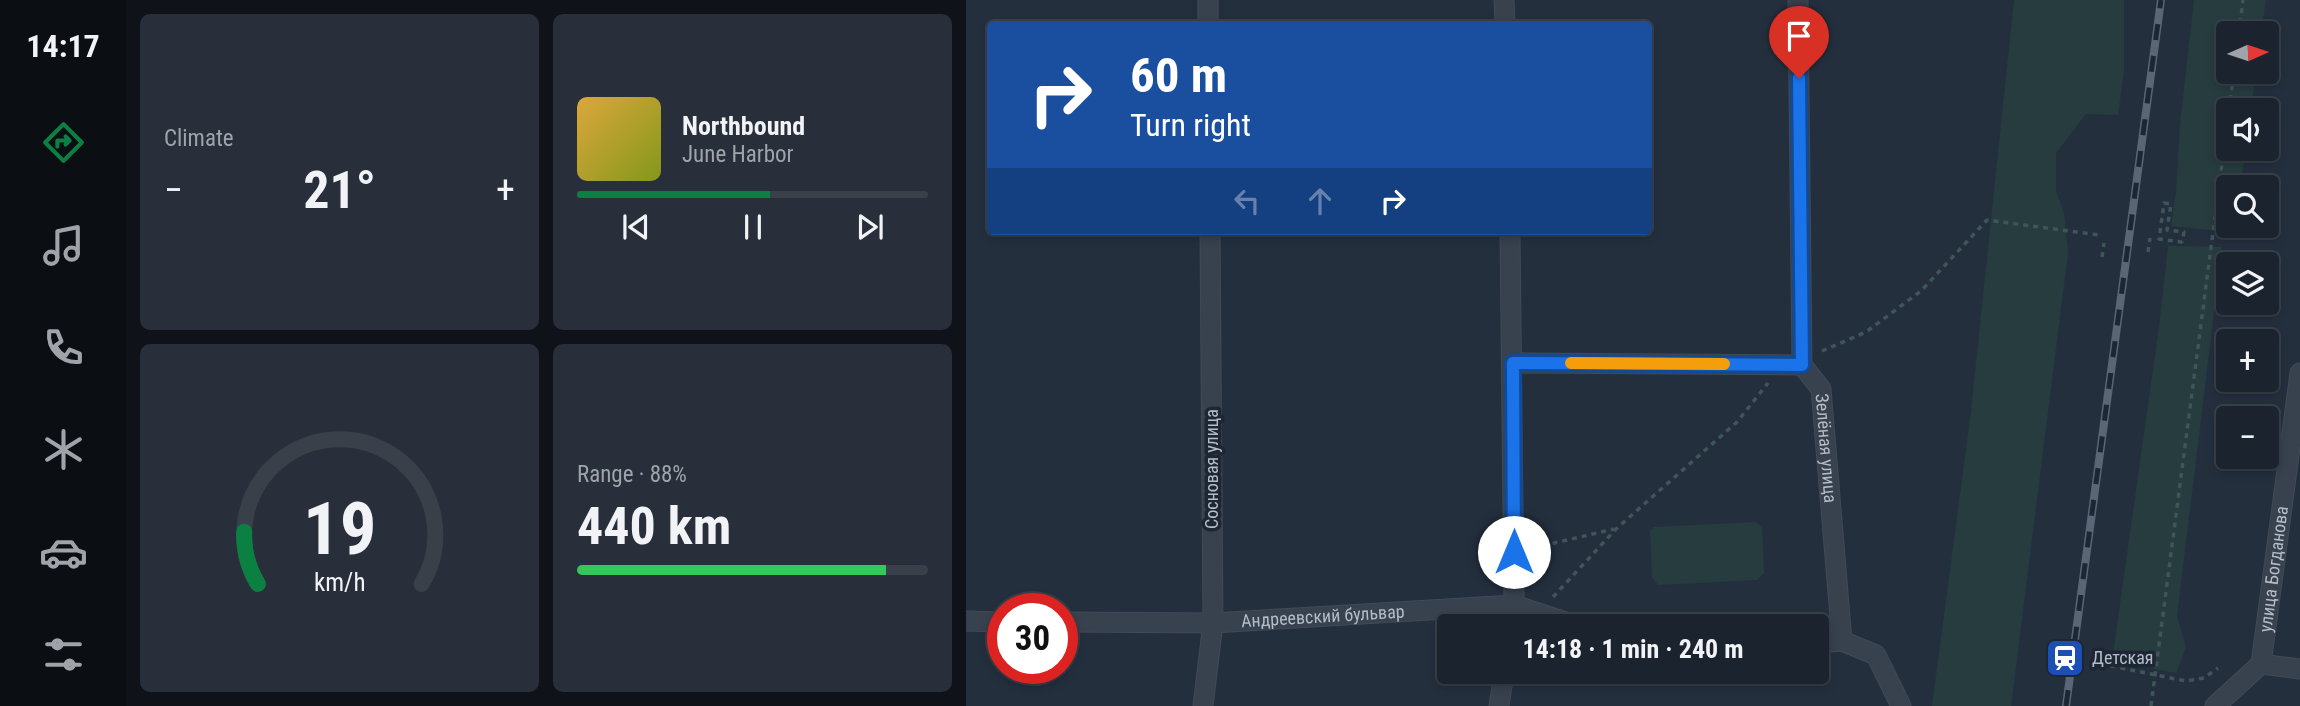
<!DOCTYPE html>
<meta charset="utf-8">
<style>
:root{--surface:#1b232e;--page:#282f3a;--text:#f1f3f6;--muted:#a0a4aa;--line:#39404a;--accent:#0b8043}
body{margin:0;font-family:"Roboto Condensed",sans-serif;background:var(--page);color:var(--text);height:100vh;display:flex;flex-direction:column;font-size:26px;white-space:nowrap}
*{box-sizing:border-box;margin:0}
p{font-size:23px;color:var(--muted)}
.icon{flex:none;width:38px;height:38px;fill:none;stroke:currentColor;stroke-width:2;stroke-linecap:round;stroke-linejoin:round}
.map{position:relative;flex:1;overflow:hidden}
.drawer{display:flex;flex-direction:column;gap:14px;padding:14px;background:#0f1319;width:840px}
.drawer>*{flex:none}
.guide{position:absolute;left:21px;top:21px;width:665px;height:214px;border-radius:7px;box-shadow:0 4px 10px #0003,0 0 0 2px var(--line);background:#1a4fa0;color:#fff;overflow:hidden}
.needle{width:46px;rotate:87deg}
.buttons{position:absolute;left:1250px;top:21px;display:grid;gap:14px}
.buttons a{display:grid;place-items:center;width:63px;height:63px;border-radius:7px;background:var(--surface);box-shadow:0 4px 10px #0003,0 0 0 2px var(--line);font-size:35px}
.speed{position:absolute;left:21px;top:593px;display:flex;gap:14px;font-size:35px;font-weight:700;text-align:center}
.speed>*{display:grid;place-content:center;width:91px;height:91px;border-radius:50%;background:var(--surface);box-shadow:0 4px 10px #0003,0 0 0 2px var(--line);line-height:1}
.speed .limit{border:10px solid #d22;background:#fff;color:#111}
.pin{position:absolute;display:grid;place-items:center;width:60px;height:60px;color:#fff;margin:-72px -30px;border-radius:50% 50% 50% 0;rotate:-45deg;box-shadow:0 0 7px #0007}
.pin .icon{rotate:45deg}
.me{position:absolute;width:77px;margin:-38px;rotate:0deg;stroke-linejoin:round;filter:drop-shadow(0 0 5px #0008)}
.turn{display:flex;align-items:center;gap:24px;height:147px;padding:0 28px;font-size:32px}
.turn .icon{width:91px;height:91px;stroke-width:2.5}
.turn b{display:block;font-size:49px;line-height:60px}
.lanes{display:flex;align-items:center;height:66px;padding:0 28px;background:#0003;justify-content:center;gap:35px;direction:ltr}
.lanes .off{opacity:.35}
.big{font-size:52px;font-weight:700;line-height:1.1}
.drawer .widget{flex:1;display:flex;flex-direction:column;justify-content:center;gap:10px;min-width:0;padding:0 24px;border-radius:10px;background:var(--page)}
.drawer .dial{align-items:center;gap:0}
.dial svg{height:182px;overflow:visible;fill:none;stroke:var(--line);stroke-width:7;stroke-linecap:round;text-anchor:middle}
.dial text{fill:var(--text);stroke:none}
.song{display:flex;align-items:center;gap:21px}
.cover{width:84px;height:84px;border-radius:10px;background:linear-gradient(135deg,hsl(40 70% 55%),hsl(70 70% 35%))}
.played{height:7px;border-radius:4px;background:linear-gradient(90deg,var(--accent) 55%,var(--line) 55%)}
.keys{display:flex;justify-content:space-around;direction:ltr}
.heat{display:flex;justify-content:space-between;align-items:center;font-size:38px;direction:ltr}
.charge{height:10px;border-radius:5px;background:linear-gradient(90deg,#34c759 88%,var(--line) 0)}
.drawer .tiles{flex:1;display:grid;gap:14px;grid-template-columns:repeat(2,1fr)}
.trip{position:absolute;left:471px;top:614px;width:392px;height:70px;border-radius:7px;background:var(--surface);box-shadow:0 4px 10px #0003,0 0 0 2px var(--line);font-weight:700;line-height:70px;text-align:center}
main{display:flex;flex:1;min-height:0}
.tabs{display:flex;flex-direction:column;width:126px;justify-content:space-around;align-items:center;background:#0b0e12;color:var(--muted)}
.tabs .icon{width:49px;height:49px}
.tabs .active{color:var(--accent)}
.tabs b{font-size:32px;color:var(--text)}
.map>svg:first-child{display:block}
</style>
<main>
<nav class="tabs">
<b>14:17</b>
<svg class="icon active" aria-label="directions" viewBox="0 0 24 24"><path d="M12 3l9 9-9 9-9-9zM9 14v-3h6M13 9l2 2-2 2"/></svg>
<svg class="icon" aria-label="music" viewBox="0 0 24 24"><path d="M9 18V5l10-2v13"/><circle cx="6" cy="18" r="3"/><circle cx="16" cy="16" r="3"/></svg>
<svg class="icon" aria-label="phone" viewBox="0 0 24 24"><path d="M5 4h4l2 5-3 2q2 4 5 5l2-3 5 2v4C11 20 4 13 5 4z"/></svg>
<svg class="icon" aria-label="climate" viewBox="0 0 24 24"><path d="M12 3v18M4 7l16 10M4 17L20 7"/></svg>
<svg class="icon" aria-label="car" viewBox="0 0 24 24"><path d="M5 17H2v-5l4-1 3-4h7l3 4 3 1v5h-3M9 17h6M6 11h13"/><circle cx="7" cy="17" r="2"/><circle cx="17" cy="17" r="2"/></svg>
<svg class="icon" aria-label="filters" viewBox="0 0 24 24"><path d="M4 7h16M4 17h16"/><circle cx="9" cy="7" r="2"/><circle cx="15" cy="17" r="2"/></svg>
</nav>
<section class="drawer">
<div class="tiles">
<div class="widget"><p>Climate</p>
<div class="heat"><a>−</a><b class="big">21°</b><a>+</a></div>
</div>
<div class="widget">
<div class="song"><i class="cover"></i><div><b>Northbound</b><p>June Harbor</p></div></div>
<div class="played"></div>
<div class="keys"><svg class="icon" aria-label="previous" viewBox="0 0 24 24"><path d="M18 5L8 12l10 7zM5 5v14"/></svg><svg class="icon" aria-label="pause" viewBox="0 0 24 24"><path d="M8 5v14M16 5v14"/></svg><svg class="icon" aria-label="next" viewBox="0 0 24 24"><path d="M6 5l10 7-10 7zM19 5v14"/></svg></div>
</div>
<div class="widget dial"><svg viewBox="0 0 100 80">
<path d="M14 69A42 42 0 1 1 86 69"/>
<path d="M14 69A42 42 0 0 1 8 46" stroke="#0b8043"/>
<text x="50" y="56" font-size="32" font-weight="700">19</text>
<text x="50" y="72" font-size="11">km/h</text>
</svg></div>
<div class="widget"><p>Range · 88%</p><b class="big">440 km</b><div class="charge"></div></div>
</div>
</section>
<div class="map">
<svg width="1334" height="706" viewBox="0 0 1334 706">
<rect width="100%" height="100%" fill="#242f3e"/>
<path fill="#263c3f" d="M1048,0H1158V71L1152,115L1120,114L1090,153V191L1098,213L1102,253L1045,706H966L1005,411Z
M1228,0H1300L1295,33H1262V72H1290L1285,110H1262V149H1280L1274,187H1262V222L1244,230L1205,226L1210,193L1214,124Z
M1202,246L1256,247L1211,616L1220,647L1210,673L1146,661L1193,327Z
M790,522L796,527L798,573L791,580L692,585L686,577L684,530L688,527Z"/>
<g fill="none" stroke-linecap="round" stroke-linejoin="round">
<defs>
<g id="minor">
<path d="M242,0V24"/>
<path d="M538,0L539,24"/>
<path id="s1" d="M832,0L836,365L855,389L876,641L910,655L935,706"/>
<path d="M544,231L548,605L545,626"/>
<path d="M547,363L836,365"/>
<path d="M0,621L37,622"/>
<path id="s2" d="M96,622L247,623L548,605L612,626"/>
<path d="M850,643L876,641"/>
<path d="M1295,664L1334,669"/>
<path d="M237,706L247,623L244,231"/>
<path d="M533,706L538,672"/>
<path id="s3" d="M1249,706L1295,664L1334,373"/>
</g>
</defs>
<use href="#minor" stroke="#414a57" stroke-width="21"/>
<path stroke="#3f5557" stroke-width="3.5" stroke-dasharray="5 5" stroke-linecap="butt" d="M1273,33L1277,0
M1263,110L1268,72
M1198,203L1205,204L1201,230L1218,232L1216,242L1193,239Z
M1182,252L1184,238
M1136,257L1138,243
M856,351L900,332L955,291L1021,220L1133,235
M567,548L648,529
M587,597L650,529L771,422L802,383
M1125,662L1220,681L1238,678L1252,668
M1185,706L1262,118"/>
<use href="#minor" stroke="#38414e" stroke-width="19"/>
<defs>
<path id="rail" d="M1100,706L1195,0"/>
</defs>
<use href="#rail" stroke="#5a6575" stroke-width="8"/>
<use href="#rail" stroke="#1d2633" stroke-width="5" stroke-dasharray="16" stroke-linecap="butt"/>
</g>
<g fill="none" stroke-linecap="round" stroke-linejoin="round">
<defs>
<path id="route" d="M548,552L547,363L836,365L833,78"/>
</defs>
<use href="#route" stroke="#114b97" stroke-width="18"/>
<use href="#route" stroke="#1a73e8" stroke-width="12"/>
<path stroke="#f59e0b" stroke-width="12" d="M605,363L758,364"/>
</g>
<defs>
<symbol id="station-square" viewBox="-11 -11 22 22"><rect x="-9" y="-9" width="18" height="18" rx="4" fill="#1a4fb4" stroke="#1d2633"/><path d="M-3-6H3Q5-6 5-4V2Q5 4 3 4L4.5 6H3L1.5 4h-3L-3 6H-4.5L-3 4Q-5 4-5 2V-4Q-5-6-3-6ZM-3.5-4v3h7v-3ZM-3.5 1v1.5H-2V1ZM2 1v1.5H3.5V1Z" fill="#fff"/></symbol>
</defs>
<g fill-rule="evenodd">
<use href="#station-square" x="1077" y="636" width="44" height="44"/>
</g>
<g text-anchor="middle" stroke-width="7" stroke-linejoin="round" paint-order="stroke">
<g font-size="18" fill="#b4bcc9" stroke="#1d2633">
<text dy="6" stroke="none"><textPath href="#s1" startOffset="455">Зелёная улица</textPath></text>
<text transform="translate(246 469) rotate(-90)" y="6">Сосновая улица</text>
<text dy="6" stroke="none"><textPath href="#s3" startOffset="158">улица Богданова</textPath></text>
<text dy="6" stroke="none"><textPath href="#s2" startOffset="261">Андреевский бульвар</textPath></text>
</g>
<g font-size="18" fill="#b4bcc9" stroke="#1d2633" text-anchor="start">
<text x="1126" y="664">Детская</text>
</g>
</g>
</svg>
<div class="buttons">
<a><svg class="needle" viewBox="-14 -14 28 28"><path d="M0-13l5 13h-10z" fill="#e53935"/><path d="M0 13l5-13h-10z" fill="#a0a4aa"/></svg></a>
<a><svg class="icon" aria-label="sound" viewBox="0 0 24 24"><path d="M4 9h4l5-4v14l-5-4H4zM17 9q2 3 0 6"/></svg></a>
<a><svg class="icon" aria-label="search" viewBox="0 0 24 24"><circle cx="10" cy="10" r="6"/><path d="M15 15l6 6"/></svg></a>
<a><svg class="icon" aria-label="layers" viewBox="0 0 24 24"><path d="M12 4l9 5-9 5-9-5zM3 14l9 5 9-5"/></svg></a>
<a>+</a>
<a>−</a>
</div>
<div class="speed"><div class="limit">30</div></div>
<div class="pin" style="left:833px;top:78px;background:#d93025"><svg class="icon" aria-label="arrive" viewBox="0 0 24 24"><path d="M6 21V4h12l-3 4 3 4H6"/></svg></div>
<svg class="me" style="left:548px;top:552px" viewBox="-20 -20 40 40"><circle r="19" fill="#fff"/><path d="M0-13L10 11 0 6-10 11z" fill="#1a73e8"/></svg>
<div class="trip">14:18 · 1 min · 240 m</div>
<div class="guide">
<div class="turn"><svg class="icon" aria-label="right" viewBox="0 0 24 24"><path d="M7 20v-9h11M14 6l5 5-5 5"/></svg><div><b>60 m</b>Turn right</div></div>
<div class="lanes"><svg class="icon off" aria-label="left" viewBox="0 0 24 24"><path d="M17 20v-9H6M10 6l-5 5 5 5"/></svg><svg class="icon off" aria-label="ahead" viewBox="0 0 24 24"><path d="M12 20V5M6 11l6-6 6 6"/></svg><svg class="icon" aria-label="right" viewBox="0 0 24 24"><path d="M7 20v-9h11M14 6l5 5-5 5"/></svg></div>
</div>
</div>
</main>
